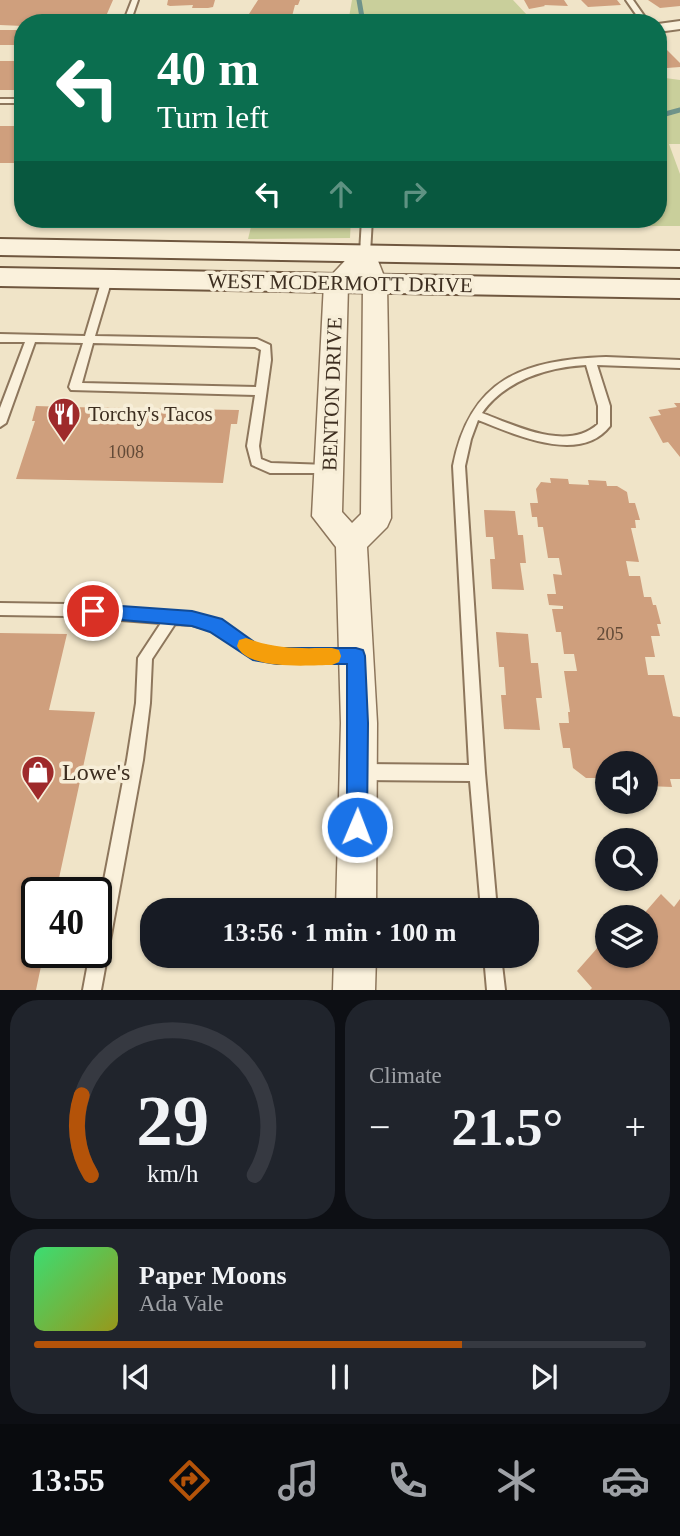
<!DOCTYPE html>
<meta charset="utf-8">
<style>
:root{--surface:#171b24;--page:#20242c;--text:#f1f3f6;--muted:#9ea1a6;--line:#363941;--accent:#b45309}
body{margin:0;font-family:Georgia,serif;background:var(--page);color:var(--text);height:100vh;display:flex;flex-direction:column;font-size:26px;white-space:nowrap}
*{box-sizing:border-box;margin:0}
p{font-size:23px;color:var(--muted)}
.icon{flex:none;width:38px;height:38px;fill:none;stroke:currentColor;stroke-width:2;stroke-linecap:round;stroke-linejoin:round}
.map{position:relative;height:990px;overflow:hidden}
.sheet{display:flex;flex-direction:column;gap:10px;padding:10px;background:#0d0f14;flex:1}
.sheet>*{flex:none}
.banner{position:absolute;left:14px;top:14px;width:653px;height:214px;border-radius:28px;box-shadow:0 2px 5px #0004;background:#0b6e4f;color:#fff;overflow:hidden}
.tools{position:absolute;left:595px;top:751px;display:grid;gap:14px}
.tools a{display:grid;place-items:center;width:63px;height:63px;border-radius:50%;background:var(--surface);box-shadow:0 2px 5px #0004;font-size:35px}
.speed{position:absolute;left:21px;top:877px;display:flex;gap:14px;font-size:35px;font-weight:700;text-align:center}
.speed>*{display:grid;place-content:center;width:91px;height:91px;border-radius:50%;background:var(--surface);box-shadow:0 2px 5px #0004;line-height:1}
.speed .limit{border:4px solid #111;border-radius:10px;background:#fff;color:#111}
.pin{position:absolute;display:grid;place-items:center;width:60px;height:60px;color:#fff;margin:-30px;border:4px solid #fff;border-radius:50%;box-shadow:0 2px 7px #0007}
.me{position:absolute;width:77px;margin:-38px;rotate:1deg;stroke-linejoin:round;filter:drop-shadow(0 0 5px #0008)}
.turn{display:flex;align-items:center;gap:24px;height:147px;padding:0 28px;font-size:32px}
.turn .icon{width:91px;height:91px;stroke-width:2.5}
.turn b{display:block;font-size:49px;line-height:60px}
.lanes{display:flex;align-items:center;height:66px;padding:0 28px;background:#0003;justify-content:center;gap:35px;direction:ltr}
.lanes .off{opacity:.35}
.big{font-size:52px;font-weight:600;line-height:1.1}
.sheet .tile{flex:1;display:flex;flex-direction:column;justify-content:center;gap:10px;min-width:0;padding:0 24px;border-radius:28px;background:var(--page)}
.sheet .dial{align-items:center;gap:0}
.dial svg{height:182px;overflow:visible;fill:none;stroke:var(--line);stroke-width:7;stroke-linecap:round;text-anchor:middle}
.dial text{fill:var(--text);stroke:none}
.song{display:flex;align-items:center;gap:21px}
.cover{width:84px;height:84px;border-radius:10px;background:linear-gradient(135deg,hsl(140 70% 55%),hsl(60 70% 35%))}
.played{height:7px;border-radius:4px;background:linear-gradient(90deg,var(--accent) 70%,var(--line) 70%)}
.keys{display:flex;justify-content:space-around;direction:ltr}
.heat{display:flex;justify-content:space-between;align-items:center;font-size:38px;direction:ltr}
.sheet .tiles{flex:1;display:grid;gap:10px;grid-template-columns:1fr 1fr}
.tile:last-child{grid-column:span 2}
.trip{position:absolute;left:140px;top:898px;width:399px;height:70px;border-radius:28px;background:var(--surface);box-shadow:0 2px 5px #0004;font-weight:600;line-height:70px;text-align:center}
.tabs{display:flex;height:112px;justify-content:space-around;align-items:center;background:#090b0e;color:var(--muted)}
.tabs .icon{width:49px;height:49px}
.tabs .selected{color:var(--accent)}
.tabs b{font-size:32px;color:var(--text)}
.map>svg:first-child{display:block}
</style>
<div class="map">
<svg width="680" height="990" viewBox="0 0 680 990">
<rect width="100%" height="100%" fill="#f0e4c8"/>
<path fill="#c9cf9b" d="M352,0H513L527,15L539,23H348Z
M658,77L680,80V144H669L680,174V226H513L512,219H658Z
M253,219H351L350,238L248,239Z"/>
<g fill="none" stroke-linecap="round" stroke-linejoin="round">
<path stroke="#6f938a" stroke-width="5" d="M359,0L363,23
M658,116L680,110"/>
</g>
<path fill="#cf9f7d" d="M0,0H113L103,23H23V26L0,25Z
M168,0H215L213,7L208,8H192L193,5L170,6L167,5Z
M258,0H300L298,5H295L291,20L285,21L249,14Z
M524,0H564L568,6L544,5L545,6L529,9Z
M581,0H617L621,5L588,7Z
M648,0H680V6L660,8Z
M0,30H23V45H0Z
M662,45L680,63V67L667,68L658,63V46Z
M0,61H23V90H0Z
M0,126H23L22,163H0Z
M674,403H680V457L668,442L663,443L649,417L661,415L658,410L677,407Z
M36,406L68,407L239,410L237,424H231L223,483L16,479L35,421H32Z
M550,478L568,479L569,484L589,485L588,480L606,481L607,486H617L627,492L629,503H635L640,520H635L636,528H631L639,562L626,561L629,576H640L644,597H651L653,605H656L661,624H657L660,636H651L655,657H645L648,675H664L673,716L680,717V779H670L672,787L647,786L646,763H607V785H598L596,778H586L573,768L570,748H563L559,723H569L568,712H570L564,671H577L574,654H564L561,632H556L552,609H563V606L549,605L547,594H556L553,574L562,575L559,558H548L543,527H538L537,517H532L530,503H538L536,489L541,482L551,483Z
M484,510L515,511L518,535H523L526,563H520L524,590L492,589L490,559H495L493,537H486Z
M496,632L528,634L531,663H538L542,698H536L540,730L504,729L501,695H506L504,667H499Z
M0,633L67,634L49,710L95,712L56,892H37V952H44L36,990H0Z
M661,894L674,907L680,899V990H590L592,988L577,971L607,937V956H646V917H641Z"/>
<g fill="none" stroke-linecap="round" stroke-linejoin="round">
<defs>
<path id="service" d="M132,0H138L130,23H123Z
M626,0H633L649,23H642Z
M0,99H23V103H0Z
M362,219H372L370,253L365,256L360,253Z
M107,276L112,279L95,336L257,339L270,345L271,360L259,446L261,459L271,463L328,465L334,470L332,473H270L252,465L247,446L255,395L71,390L69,387L83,343L35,342L6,423L0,427V408L25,342H0V334L85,336L102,279ZM93,343L255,347L261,350L256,387L82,383Z
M606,357L680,360V368L597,365L610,406V426C580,465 514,434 478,420L471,439L465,466L485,773L497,910H481L470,781L362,780L357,777L354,772L357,767L362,764L469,765L453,466C470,378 524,360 606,357ZM586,365L598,406V424C567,452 516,426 482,413C505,380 548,367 586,365Z
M0,603L67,604L192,613L220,621L256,646L277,650H354L359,651L361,656L359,661L354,662H277L253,658L211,630L192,625L175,624L152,659L150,703L143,760L101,990H83L90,952H96V922L127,760L136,703L138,658L161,623L67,616L0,615Z
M484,956H501L505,990H487Z"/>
<path id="minor" d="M680,21V29L658,32V24Z"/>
<path id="tertiary" d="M365,246L373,248L387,284L391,518L387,527L367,547L377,723L376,910H336L341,723L336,547L312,516L324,283L357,248ZM359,273L363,284L361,514L352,523L342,512L348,285Z
M334,956H376L375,990H333Z"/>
<path id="secondary" d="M0,239L680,251V267L0,255Z
M0,268L680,280V298L0,286Z"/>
</defs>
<use href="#service" stroke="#8d765c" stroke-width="4"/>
<use href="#minor" stroke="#8d765c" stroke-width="4"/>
<use href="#tertiary" stroke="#8d765c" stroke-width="3"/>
<use href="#secondary" stroke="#6f573f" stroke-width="4"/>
<use href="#service" fill="#faf1dc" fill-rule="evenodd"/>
<use href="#minor" fill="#faf1dc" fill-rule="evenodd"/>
<use href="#tertiary" fill="#faf1dc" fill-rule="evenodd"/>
<use href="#secondary" fill="#faf1dc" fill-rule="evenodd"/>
</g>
<path fill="#1a73e8" stroke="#114b97" stroke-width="2" d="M93,604L192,611L222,619L257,644L277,648H356L363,650L365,656L368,723L367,827L364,835L357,838L350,835L347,827V664H277L253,660L210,632L192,626L87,617L84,611L87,606Z"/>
<path fill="#f59e0b" d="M246,638C277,650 299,648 332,648L339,650L341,656L339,662L332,665C309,665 248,671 237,646L239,640Z"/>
<defs>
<symbol id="restaurant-pin" viewBox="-11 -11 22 30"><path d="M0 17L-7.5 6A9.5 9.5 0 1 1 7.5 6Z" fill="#9e2a2b" stroke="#f7eed8"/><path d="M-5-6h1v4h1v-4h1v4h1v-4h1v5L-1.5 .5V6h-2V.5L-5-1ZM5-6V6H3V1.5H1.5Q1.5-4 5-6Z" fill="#fff"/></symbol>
<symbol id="shop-pin" viewBox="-11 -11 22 30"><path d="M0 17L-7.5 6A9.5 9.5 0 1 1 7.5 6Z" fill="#9e2a2b" stroke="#f7eed8"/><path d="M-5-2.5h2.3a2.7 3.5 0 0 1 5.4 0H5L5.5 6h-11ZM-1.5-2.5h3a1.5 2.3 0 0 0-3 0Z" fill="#fff"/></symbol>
</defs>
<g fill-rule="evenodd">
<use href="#restaurant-pin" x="45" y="395" width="38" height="52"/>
<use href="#shop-pin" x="19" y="753" width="38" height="52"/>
</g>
<g text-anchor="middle" stroke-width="7" stroke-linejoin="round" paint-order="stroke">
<g font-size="18" fill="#624a37">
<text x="126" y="458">1008</text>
<text x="610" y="640">205</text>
</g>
<g font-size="21" fill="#3d2e20" stroke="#f7eed8">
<text transform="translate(340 283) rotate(1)" y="7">WEST MCDERMOTT DRIVE</text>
<text transform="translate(332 394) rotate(-88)" y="7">BENTON DRIVE</text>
</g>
<g font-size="21" fill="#3d2e20" stroke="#f7eed8" text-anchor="start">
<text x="88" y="421">Torchy's Tacos</text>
</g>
<g font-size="24" fill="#3d2e20" stroke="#f7eed8" text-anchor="start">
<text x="62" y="780">Lowe's</text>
</g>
</g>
</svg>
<div class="tools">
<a><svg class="icon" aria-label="sound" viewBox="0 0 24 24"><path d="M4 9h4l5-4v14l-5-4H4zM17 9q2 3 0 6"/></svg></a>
<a><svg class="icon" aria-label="search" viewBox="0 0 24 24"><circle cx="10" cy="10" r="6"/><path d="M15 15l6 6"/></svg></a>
<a><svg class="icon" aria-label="layers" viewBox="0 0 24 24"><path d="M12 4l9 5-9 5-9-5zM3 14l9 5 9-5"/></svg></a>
</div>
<div class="speed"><div class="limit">40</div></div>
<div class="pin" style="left:93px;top:611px;background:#d93025"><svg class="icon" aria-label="arrive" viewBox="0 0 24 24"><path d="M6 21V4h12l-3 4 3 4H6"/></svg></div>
<svg class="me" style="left:357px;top:827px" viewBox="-20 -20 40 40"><circle r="17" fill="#1a73e8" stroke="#fff" stroke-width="3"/><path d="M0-11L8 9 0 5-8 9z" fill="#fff"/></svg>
<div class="trip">13:56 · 1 min · 100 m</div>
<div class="banner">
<div class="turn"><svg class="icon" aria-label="left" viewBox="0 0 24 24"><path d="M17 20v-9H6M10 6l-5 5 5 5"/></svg><div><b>40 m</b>Turn left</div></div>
<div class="lanes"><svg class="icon" aria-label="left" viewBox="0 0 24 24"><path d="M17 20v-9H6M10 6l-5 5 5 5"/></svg><svg class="icon off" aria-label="ahead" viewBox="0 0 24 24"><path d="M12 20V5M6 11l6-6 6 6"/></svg><svg class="icon off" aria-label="right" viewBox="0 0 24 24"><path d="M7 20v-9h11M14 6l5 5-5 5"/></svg></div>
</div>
</div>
<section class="sheet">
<div class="tiles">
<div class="tile dial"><svg viewBox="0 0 100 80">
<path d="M14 69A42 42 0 1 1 86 69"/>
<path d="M14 69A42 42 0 0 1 10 34" stroke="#b45309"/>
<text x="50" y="56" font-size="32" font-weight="700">29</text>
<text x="50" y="72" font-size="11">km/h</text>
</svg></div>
<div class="tile"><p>Climate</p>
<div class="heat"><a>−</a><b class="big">21.5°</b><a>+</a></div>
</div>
<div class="tile">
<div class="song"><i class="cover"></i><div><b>Paper Moons</b><p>Ada Vale</p></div></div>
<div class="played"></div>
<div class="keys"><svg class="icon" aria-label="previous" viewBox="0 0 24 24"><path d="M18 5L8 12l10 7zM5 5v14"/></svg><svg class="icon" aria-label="pause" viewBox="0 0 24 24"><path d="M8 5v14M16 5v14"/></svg><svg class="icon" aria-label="next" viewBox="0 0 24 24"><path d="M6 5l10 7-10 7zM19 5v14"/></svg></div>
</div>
</div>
</section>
<nav class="tabs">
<b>13:55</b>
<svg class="icon selected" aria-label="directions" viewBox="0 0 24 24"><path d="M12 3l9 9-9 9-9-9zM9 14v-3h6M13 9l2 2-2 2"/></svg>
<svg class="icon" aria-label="music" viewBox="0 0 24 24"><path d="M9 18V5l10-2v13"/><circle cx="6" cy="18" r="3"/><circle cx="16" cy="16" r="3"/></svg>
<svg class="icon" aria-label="phone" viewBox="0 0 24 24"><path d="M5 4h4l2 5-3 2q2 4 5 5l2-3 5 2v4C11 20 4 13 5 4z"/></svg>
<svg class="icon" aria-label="climate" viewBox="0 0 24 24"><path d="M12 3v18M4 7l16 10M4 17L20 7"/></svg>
<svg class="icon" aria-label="car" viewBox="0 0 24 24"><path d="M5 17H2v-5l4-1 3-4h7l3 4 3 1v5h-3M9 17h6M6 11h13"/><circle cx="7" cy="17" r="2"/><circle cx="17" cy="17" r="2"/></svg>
</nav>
